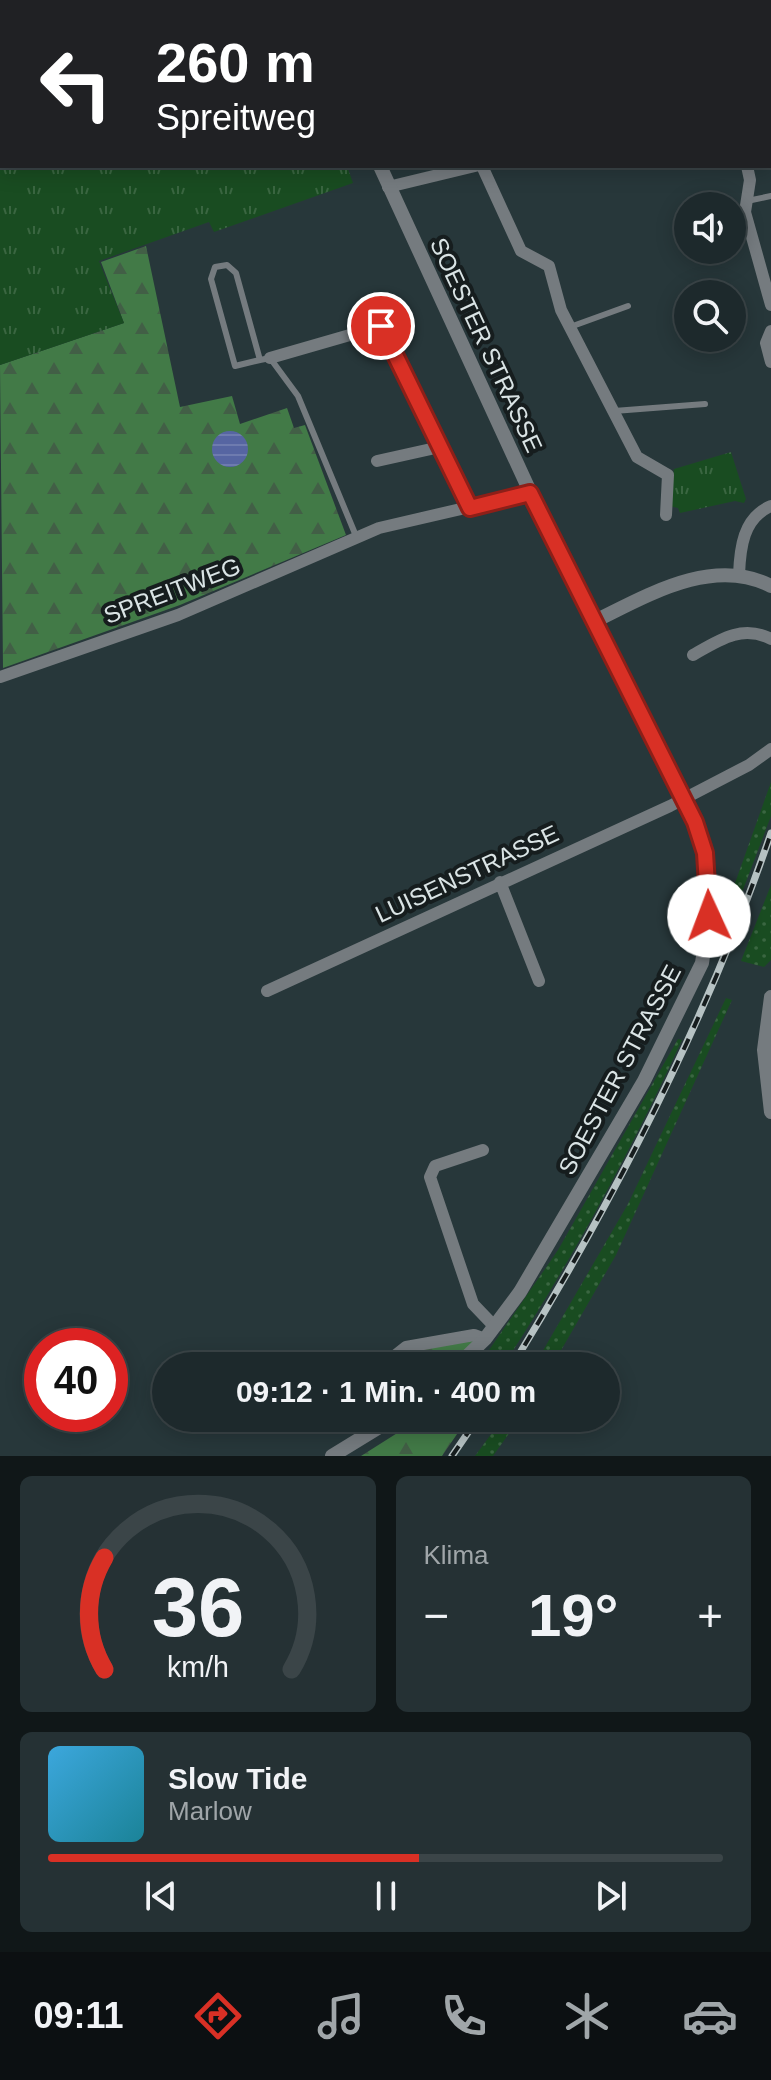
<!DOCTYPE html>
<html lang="de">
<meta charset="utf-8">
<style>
:root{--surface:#1d292c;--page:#253134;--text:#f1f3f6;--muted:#a0a6a9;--line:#3b4548;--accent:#d93025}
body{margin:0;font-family:Arial,sans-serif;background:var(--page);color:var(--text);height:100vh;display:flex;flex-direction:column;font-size:30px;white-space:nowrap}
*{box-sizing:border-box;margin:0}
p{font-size:26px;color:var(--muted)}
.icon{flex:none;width:44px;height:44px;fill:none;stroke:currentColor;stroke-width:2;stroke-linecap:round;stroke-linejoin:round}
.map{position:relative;height:1456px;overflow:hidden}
.sheet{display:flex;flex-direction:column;gap:20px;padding:20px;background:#101718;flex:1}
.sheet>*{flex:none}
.hud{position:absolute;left:0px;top:0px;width:772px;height:168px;box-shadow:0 4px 20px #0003,0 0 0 2px var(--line);background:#202124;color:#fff;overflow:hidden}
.controls{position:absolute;left:674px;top:192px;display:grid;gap:16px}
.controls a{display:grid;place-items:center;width:72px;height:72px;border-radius:50%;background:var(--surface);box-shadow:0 4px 20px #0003,0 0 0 2px var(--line);font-size:40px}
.speed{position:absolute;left:24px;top:1328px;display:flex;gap:16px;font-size:40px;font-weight:700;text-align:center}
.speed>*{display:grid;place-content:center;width:104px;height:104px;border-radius:50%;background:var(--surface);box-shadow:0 4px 20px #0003,0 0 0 2px var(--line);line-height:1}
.speed .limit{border:12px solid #d22;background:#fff;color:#111}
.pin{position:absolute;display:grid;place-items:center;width:68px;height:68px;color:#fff;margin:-34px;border:4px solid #fff;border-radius:50%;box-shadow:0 2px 8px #0007}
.me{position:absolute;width:88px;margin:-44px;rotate:358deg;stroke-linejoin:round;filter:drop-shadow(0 0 6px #0008)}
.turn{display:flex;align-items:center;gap:28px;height:168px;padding:0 24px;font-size:36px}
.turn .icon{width:104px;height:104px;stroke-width:2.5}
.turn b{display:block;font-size:56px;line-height:68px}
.big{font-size:60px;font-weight:600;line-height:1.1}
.sheet .tile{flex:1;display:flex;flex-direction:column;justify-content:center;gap:12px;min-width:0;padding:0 28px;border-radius:12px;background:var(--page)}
.sheet .dial{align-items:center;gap:0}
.dial svg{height:208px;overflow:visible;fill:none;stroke:var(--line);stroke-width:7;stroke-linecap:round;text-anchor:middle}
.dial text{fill:var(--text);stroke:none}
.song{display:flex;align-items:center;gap:24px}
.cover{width:96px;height:96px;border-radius:12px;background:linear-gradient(135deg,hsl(200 70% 55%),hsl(190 70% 35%))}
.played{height:8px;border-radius:4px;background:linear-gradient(90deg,var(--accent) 55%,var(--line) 55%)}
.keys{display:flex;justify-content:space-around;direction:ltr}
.heat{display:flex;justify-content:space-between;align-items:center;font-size:44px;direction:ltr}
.sheet .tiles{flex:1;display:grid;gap:20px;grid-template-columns:1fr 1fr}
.tile:last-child{grid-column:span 2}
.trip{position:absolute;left:152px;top:1352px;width:468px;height:80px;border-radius:40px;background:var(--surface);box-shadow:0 4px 20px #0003,0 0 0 2px var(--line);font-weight:600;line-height:80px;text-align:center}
.dock{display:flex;height:128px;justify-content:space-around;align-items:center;background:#0c1012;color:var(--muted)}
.dock .icon{width:56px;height:56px}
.dock .selected{color:var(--accent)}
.dock b{font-size:36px;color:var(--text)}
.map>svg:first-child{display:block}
</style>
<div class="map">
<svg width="771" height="1456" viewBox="0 0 771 1456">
<defs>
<pattern id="grass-dots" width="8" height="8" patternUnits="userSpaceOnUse" patternTransform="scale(2)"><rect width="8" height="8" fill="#194c21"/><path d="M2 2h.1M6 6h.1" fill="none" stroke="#3a6641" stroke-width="1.8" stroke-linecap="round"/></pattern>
<pattern id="forest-firs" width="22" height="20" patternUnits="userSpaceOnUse" patternTransform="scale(2)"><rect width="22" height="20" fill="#427a47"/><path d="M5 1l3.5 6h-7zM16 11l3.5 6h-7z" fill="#425f46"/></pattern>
<pattern id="park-tufts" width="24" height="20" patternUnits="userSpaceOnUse" patternTransform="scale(2)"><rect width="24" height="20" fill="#194c21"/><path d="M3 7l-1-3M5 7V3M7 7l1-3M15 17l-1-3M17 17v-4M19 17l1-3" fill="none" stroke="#3a6641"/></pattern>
<pattern id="water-rules" width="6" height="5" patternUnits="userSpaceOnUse" patternTransform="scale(2)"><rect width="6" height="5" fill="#5665a2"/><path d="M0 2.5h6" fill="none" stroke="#6e7baf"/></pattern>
</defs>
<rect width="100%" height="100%" fill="#27373a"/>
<path fill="url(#grass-dots)" d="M771,782V816L717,958L724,914Z
M771,885V960L764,967L741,961Z
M726,998L732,1000L616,1255L552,1366H534L628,1204Z
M678,1039L682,1040C630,1153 571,1262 503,1366H478L558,1250Z
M503,1418H520L493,1456H475Z"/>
<path fill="url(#forest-firs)" d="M146,246L180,407L232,396L240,424L287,408L294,428L305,425L346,535L180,605L3,668L0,365L124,323L101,262Z
M475,1340L450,1366H389L403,1353Z
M421,1418H468L442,1456H361Z"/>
<path fill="url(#park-tufts)" d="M0,0L293,2H2V166H347L353,183L214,232L209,222L99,261L124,323L0,365Z
M731,452L746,499L744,503L735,501L680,513L678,508L669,506L674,469Z"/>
<path fill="url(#water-rules)" d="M212 449a18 18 0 1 1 36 0a18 18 0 1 1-36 0Z"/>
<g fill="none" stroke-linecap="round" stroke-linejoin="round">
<path stroke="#757b7f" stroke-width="6" d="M747,201L771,196
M570,327L628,306
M260,360L235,366L211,279L215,267L227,265L236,273L260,360L270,358L298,396L356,536
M614,411L705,404"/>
<path stroke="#757b7f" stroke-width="12" d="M431,0L432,2
M580,0V2
M764,0L765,2
M770,31L771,37
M770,84H771
M482,166L521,251L549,266L561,310L637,457L668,475L666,515
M747,166L750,180L745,212L771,305
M388,187L475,166
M771,331L766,343L771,362
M270,358L381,326L470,508
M377,461L440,447
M739,575C740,548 743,518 771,506
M693,655C719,640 742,624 771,639
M0,677L178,615L379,528L530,493
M500,882L539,981
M267,991L670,806L749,765L771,749
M483,1150L435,1166L430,1177L473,1304L495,1327
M382,1366L406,1347L474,1335L485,1339"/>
<path stroke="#757b7f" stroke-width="14" d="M322,0L323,2
M380,166L550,535L685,799L705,853L709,886V916L702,963L644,1081L520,1292L485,1339L457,1366
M595,621C648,595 713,556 771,586
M771,997L764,1050L771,1112
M332,1456L394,1418"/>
<defs>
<path id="rail" d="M512,1366C615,1198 707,1021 771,833
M452,1456L478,1418"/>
</defs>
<use href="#rail" stroke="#b6c2c3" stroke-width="7"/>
<use href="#rail" stroke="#161d1e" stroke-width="4" stroke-dasharray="12" stroke-linecap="butt"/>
</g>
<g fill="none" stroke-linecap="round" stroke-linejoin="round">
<defs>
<path id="route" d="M381,326L470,508L530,493L695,822L705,853L709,916"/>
</defs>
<use href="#route" stroke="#8d1f18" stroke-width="20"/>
<use href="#route" stroke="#d93025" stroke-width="14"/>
</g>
<g text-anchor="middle" stroke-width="8" stroke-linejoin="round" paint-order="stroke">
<g font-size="24" fill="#dae4e5" stroke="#161d1e">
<text transform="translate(486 345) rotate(65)" y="8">SOESTER STRASSE</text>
<text transform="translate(172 591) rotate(-21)" y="8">SPREITWEG</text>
<text transform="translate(467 874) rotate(-25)" y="8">LUISENSTRASSE</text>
<text transform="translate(620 1070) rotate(-62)" y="8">SOESTER STRASSE</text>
</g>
</g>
</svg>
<div class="controls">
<a><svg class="icon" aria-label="sound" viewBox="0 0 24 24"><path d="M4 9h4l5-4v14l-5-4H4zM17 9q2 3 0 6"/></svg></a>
<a><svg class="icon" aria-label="search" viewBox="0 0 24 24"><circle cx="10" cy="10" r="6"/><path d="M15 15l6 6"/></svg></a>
</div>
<div class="speed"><div class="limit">40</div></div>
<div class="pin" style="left:381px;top:326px;background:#d93025"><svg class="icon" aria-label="arrive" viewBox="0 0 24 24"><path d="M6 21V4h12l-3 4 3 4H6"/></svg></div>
<svg class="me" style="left:709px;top:916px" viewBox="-20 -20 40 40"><circle r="19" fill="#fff"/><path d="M0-13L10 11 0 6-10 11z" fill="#d93025"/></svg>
<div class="trip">09:12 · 1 Min. · 400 m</div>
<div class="hud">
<div class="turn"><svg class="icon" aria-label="left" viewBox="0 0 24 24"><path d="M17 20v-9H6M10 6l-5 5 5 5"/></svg><div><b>260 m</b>Spreitweg</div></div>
</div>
</div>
<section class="sheet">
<div class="tiles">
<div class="tile dial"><svg viewBox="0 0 100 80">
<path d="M14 69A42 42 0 1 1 86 69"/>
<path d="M14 69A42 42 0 0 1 14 26" stroke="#d93025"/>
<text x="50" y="56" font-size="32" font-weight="700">36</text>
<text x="50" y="72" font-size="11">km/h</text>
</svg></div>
<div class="tile"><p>Klima</p>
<div class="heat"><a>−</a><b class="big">19°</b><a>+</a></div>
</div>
<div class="tile">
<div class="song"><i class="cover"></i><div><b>Slow Tide</b><p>Marlow</p></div></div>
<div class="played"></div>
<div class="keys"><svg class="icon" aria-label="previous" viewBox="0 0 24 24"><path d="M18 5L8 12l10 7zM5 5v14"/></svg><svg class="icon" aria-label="pause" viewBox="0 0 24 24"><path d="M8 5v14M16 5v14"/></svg><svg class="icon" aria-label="next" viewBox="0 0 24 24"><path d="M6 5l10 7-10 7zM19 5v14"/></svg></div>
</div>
</div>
</section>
<nav class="dock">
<b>09:11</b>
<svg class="icon selected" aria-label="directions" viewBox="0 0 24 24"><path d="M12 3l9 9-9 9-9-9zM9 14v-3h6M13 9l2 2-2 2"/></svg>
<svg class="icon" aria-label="music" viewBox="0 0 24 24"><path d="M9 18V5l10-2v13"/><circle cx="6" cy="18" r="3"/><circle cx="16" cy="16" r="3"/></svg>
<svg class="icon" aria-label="phone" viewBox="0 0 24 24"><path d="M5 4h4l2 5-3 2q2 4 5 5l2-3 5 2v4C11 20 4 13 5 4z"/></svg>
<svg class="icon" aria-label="climate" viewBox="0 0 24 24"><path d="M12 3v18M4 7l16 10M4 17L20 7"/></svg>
<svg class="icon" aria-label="car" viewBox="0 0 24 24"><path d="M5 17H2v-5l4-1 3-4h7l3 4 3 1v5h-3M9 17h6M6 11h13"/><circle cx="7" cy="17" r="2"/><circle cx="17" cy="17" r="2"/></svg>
</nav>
